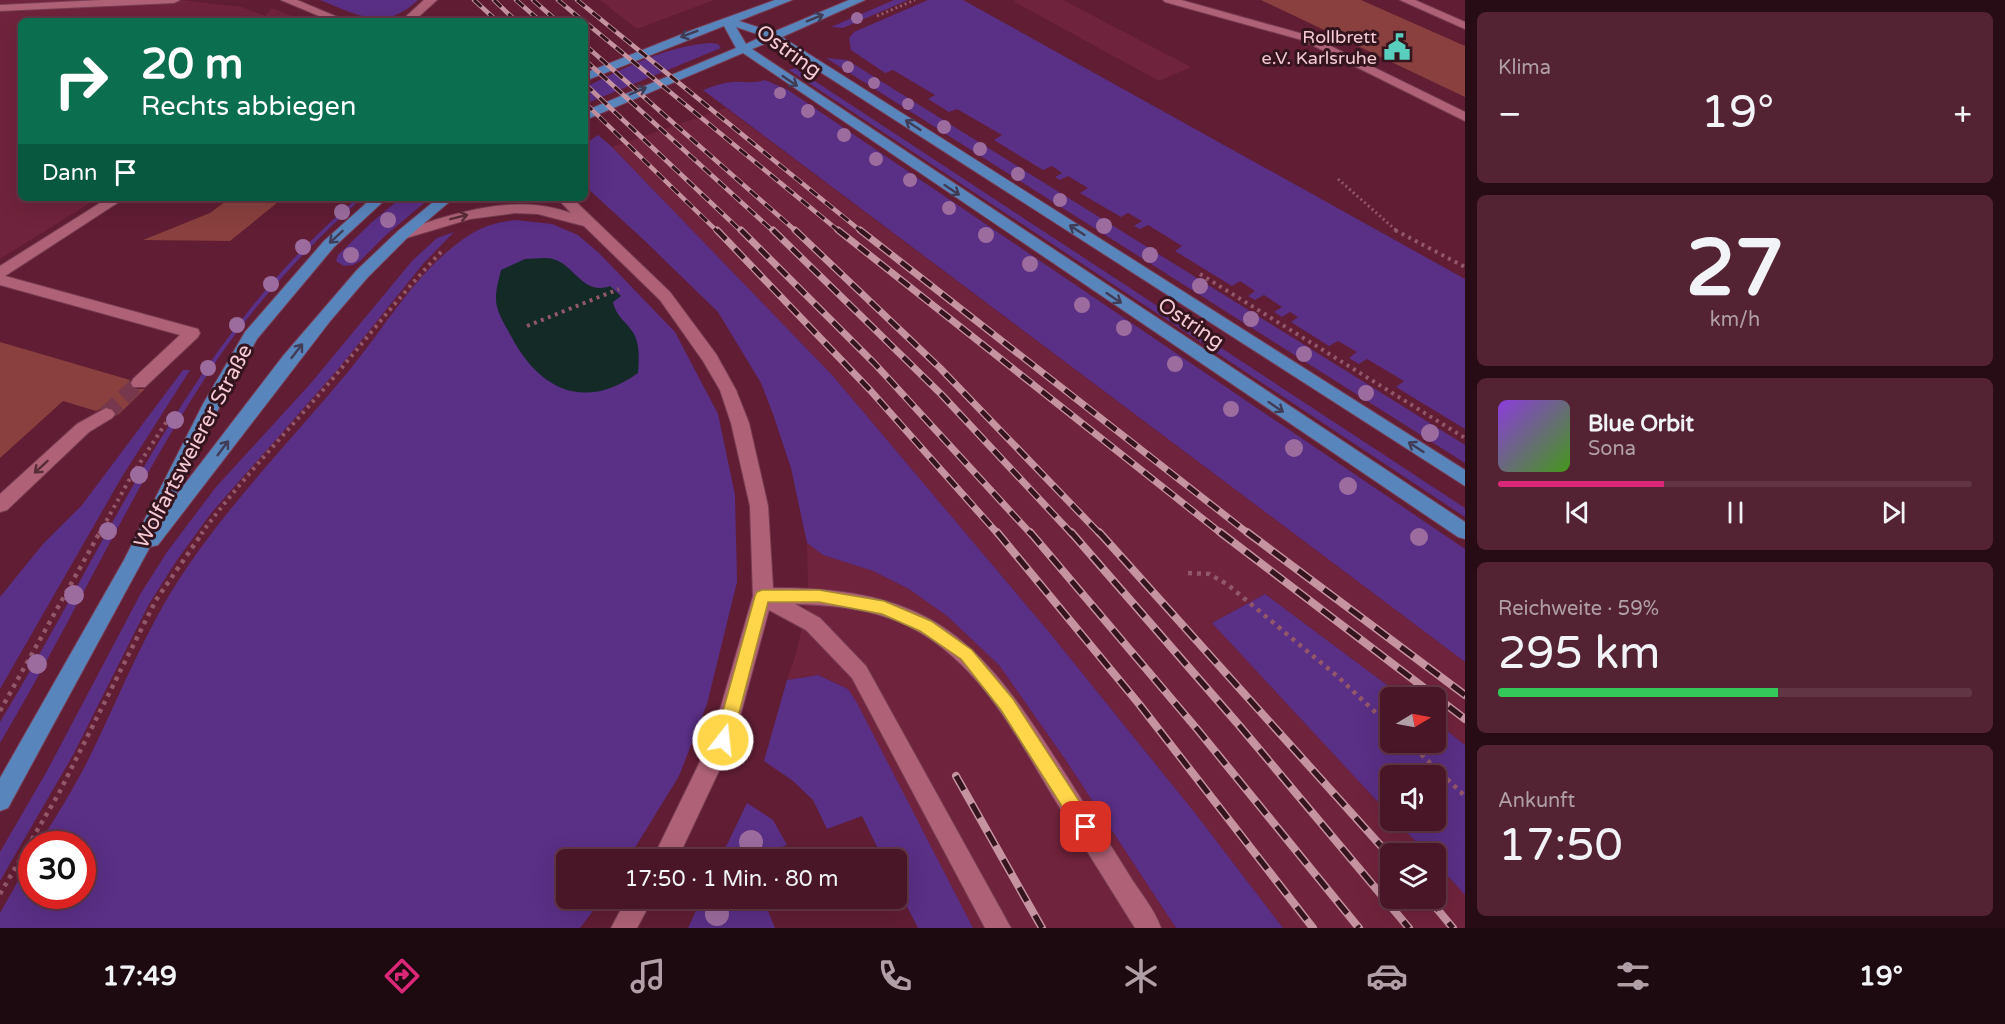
<!DOCTYPE html>
<html lang="de">
<meta charset="utf-8">
<style>
:root{--surface:#491627;--page:#532333;--text:#f1f3f6;--muted:#b19fa7;--line:#613544;--accent:#db2777}
body{margin:0;font-family:"Varela Round",sans-serif;background:var(--page);color:var(--text);height:100vh;display:flex;flex-direction:column;font-size:22px;white-space:nowrap}
*{box-sizing:border-box;margin:0}
p{font-size:20px;color:var(--muted)}
.icon{flex:none;width:33px;height:33px;fill:none;stroke:currentColor;stroke-width:2;stroke-linecap:round;stroke-linejoin:round}
.map{position:relative;flex:1;overflow:hidden}
.panel{display:flex;flex-direction:column;gap:12px;padding:12px;background:#280c15;width:540px}
.panel>*{flex:none}
.hud{position:absolute;left:18px;top:18px;width:570px;height:183px;border-radius:9px;box-shadow:0 6px 24px #0002,0 0 0 2px var(--line);background:#0b6e4f;color:#fff;overflow:hidden}
.needle{width:39px;rotate:80deg}
.fabs{position:absolute;left:1380px;top:687px;display:grid;gap:12px}
.fabs a{display:grid;place-items:center;width:66px;height:66px;border-radius:9px;background:var(--surface);box-shadow:0 6px 24px #0002,0 0 0 2px var(--line);font-size:30px}
.speed{position:absolute;left:18px;top:831px;display:flex;gap:12px;font-size:30px;font-weight:700;text-align:center}
.speed>*{display:grid;place-content:center;width:78px;height:78px;border-radius:50%;background:var(--surface);box-shadow:0 6px 24px #0002,0 0 0 2px var(--line);line-height:1}
.speed .limit{border:9px solid #d22;background:#fff;color:#111}
.pin{position:absolute;display:grid;place-items:center;width:51px;height:51px;color:#fff;margin:-26px;border-radius:12px;box-shadow:0 3px 9px #0006}
.me{position:absolute;width:66px;margin:-33px;rotate:16deg;stroke-linejoin:round;filter:drop-shadow(0 0 4px #0008)}
.turn{display:flex;align-items:center;gap:21px;height:126px;padding:0 24px;font-size:27px}
.turn .icon{width:78px;height:78px;stroke-width:2.5}
.turn b{display:block;font-size:42px;line-height:51px}
.then{display:flex;align-items:center;height:57px;padding:0 24px;background:#0003;gap:12px;font-size:22px}
.big{font-size:45px;font-weight:600;line-height:1.1}
.panel .widget{flex:1;display:flex;flex-direction:column;justify-content:center;gap:9px;min-width:0;padding:0 21px;border-radius:9px;background:var(--page)}
.panel .dial{align-items:center;gap:0}
.dial b{font-size:78px;line-height:1}
.song{display:flex;align-items:center;gap:18px}
.cover{width:72px;height:72px;border-radius:9px;background:linear-gradient(135deg,hsl(270 70% 55%),hsl(100 70% 35%))}
.played{height:6px;border-radius:3px;background:linear-gradient(90deg,var(--accent) 35%,var(--line) 35%)}
.keys{display:flex;justify-content:space-around;direction:ltr}
.heat{display:flex;justify-content:space-between;align-items:center;font-size:33px;direction:ltr}
.charge{height:9px;border-radius:4px;background:linear-gradient(90deg,#34c759 59%,var(--line) 0)}
.trip{position:absolute;left:556px;top:849px;width:351px;height:60px;border-radius:9px;background:var(--surface);box-shadow:0 6px 24px #0002,0 0 0 2px var(--line);font-weight:600;line-height:60px;text-align:center}
.tab-bar{display:flex;height:96px;justify-content:space-around;align-items:center;background:#1d0910;color:var(--muted)}
.tab-bar .icon{width:42px;height:42px}
.tab-bar .current{color:var(--accent)}
.tab-bar b{font-size:27px;color:var(--text)}
main{display:flex;flex:1;min-height:0}
.map>svg:first-child{display:block}
</style>
<main>
<div class="map">
<svg width="1465" height="928" viewBox="0 0 1465 928">
<rect width="100%" height="100%" fill="#611d34"/>
<path fill="#70233c" d="M0,0H181L242,7L265,16L272,8L304,21H21V198H98L0,259Z
M600,0H714L637,29Z
M1017,0H1063L1191,67L1159,81L1013,1Z
M726,108L1465,662V745L1436,722V698L1403,697L1265,594L1212,623L1390,815V820L1396,821L1427,853L1390,854V898H1436V863L1465,895V928H1283L1195,813L1049,632L833,376L612,147Z
M807,543L823,555L873,571L909,589L947,616L999,665L1065,759L1176,928H973L848,689L818,675L787,680L796,654L804,618L808,584Z"/>
<path fill="#5a2f86" d="M320,0H418C385,32 357,15 320,0Z
M894,0H908L843,28L831,27Z
M928,0H963L1465,279V429L1396,387L1404,381L1367,359L1359,364L1349,358L1357,352L1338,341L1329,346L1291,322L1298,317L1290,312L1282,317L1274,312L1282,307L1264,295L1255,300L1248,296L1255,291L1240,281L1232,286L1175,251L1182,246L1148,225L1140,229L1134,226L1142,221L1128,213L1121,217L1080,193L1088,188L1068,176L1060,180L1055,177L1062,173L1052,166L1043,170L994,140L1002,135L957,109L949,112L928,99L935,95L893,70L885,73L851,50L849,38L854,32Z
M711,43L718,44L721,48L585,104V87C626,68 665,46 711,43Z
M826,58L847,60L1465,445V463Z
M795,68L1465,508V517L789,70Z
M765,80L788,90L1465,549V662L703,90C713,86 722,83 732,82C744,81 753,84 765,80Z
M598,135L612,147L833,376L1049,632L1195,813L1283,928H1176L1065,759L999,665L947,616L909,589L873,571L823,555L807,543L791,468L773,414L761,383L718,312L645,241L585,186V144Z
M358,198H362C308,246 258,300 217,360C135,482 75,617 0,743V722C109,542 192,335 358,198Z
M401,198H430L386,235L360,261L353,265L344,266L336,261L338,255L372,222Z
M516,220L552,224L578,235L599,253L675,332L718,414L735,495L737,582L707,704L679,776L628,859L567,860V898L602,899L580,928H0V913L31,858L32,896H82V844H39C57,815 76,785 91,754C115,705 137,651 164,604C214,518 284,449 347,373C380,334 408,285 448,251C471,232 486,223 516,220Z
M454,232L423,264L339,368L212,512L177,560L149,604L73,755L0,881V852L47,771L141,593L167,552L216,487L311,383L412,261L437,238Z
M183,370H190L123,475L0,689V597L43,544L82,505Z
M1265,594L1403,697L1390,698V742H1436V722L1465,745V895L1436,863V854L1427,853L1396,821L1436,820V776H1390V815L1212,623Z
M818,675L848,689L857,703L973,928H918L897,887V860L883,859L862,816L827,829L813,800L793,781L764,761L787,680Z
M747,803L773,820L787,845L751,859H720Z
M702,898L763,899L775,928H688Z"/>
<path fill="#132a26" d="M525,259C533,259 545,257 553,259C575,265 583,296 610,286L621,296L613,302C616,317 627,322 634,334C640,345 639,361 638,373C585,411 540,391 511,336C505,325 495,310 496,297C496,289 499,279 501,270Z"/>
<path fill="#89403e" d="M1261,0H1361L1465,46V97Z
M230,198H283L230,241L143,240L210,213Z
M0,342L130,380L129,384L133,389H145L118,415L114,409L107,406L96,411L63,401L0,458Z"/>
<g fill="none" stroke-linecap="round" stroke-linejoin="round">
<path stroke="#77374c" stroke-width="16" stroke-dasharray="16 8" stroke-linecap="butt" d="M106,414L139,383"/>
<defs>
<path id="minor" d="M101,0H180L174,3L0,11V5Z
M281,0H297L347,21H331Z
M424,0H437L414,21H401Z
M1163,0H1181L1310,36L1465,112V121L1302,40L1165,2Z
M1400,0H1415L1465,22V29Z
M108,198H125L5,276L198,329L200,333L198,337L145,387H133L131,383L133,379L180,335L0,285V266Z
M557,198H572L670,292L716,354L736,390L749,423L768,506L773,588C954,586 993,661 1082,800C1099,827 1116,854 1133,881C1143,896 1155,911 1161,928H1135C1108,885 1082,843 1055,800C1018,739 983,669 919,632C882,610 837,605 795,604L820,618L866,666L1011,928H985L852,678L806,630L769,610L734,739L677,860H652L712,737L753,596L750,506L731,423L720,390L703,361L660,300L584,226L538,214L515,213L470,219L403,239L396,235L398,232C452,214 515,192 571,213Z
M106,408L112,410L115,414L112,418L89,432L7,510L0,512V494L77,424Z
M627,898H653L637,928H611Z"/>
<path id="major" d="M775,0H792L739,21L773,32L849,0H865L782,37L1465,470V486L772,41L752,49L1465,522V539L1458,537L743,53L585,120V111L736,48L724,26L585,81V73L695,29ZM736,27L763,36L746,44Z
M372,198H387L334,247L257,339L221,404L174,498L283,356L357,270L398,231L438,198H454L408,237L368,277L331,320L158,545L150,547L8,808L0,811V778L124,560L203,404L245,332L324,241Z"/>
</defs>
<use href="#minor" stroke="#783d52" stroke-width="2"/>
<use href="#major" stroke="#783d52" stroke-width="2"/>
<path stroke="#925769" stroke-width="3" stroke-dasharray="2 3" stroke-linecap="butt" d="M877,16L915,0
M1338,179L1398,232"/>
<path stroke="#925769" stroke-width="4" stroke-dasharray="3 4.5" stroke-linecap="butt" d="M1395,230L1465,267
M1200,274L1465,438
M527,326L619,289
M99,534L132,475L169,418
M201,534C242,478 290,429 335,376C370,334 404,291 442,251"/>
<path stroke="#925769" stroke-width="4.5" stroke-dasharray="4 5" stroke-linecap="butt" d="M1188,573L1209,574L1227,584L1337,676L1390,726
M0,711L100,532
M1408,742L1465,796
M0,894L59,793L156,600L203,532"/>
<use href="#minor" fill="#af6277" fill-rule="evenodd"/>
<use href="#major" fill="#5985bd" fill-rule="evenodd"/>
<defs>
<path id="rail-far2" d="M474,0L497,21
M494,0L516,21
M516,0L540,21
M533,0L557,21
M558,0L583,21
M577,0L862,232
M585,22L840,232
M585,45L797,232
M585,60L774,232
M585,84L742,232
M585,103L718,232"/>
<path id="rail-far1" d="M717,230L870,390L998,534
M741,230L875,364L1031,534
M773,230L941,394L1072,534
M795,230L940,368L1100,534
M838,230L1222,534
M860,230L1249,534"/>
<path id="rail" d="M997,532L1139,704L1313,928
M1030,532L1197,729L1359,928
M1071,532L1238,724L1409,928
M1099,532L1390,856
M1220,532L1465,719
M1247,532L1465,695
M956,776L1042,928
M1428,898L1453,928"/>
</defs>
<use href="#rail-far2" stroke="#c693a1" stroke-width="4.5"/>
<use href="#rail-far1" stroke="#c693a1" stroke-width="7"/>
<use href="#rail" stroke="#c693a1" stroke-width="8"/>
<use href="#rail-far2" stroke="#34151e" stroke-width="3" stroke-dasharray="10" stroke-linecap="butt"/>
<use href="#rail-far1" stroke="#34151e" stroke-width="4.5" stroke-dasharray="13" stroke-linecap="butt"/>
<use href="#rail" stroke="#34151e" stroke-width="5" stroke-dasharray="16" stroke-linecap="butt"/>
</g>
<g fill="#9c6c9f">
<circle cx="857" cy="18" r="6"/>
<circle cx="848" cy="67" r="6"/>
<circle cx="874" cy="83" r="6"/>
<circle cx="780" cy="93" r="6"/>
<circle cx="908" cy="104" r="6"/>
<circle cx="808" cy="111" r="7"/>
<circle cx="944" cy="127" r="7"/>
<circle cx="844" cy="135" r="7"/>
<circle cx="980" cy="149" r="7"/>
<circle cx="876" cy="159" r="7"/>
<circle cx="1018" cy="174" r="7"/>
<circle cx="910" cy="180" r="7"/>
<circle cx="1060" cy="200" r="7"/>
<circle cx="949" cy="208" r="7"/>
<circle cx="342" cy="212" r="8"/>
<circle cx="388" cy="220" r="8"/>
<circle cx="1104" cy="226" r="8"/>
<circle cx="986" cy="235" r="8"/>
<circle cx="303" cy="247" r="8"/>
<circle cx="351" cy="255" r="8"/>
<circle cx="1150" cy="255" r="8"/>
<circle cx="1030" cy="264" r="8"/>
<circle cx="271" cy="284" r="8"/>
<circle cx="1200" cy="286" r="8"/>
<circle cx="1082" cy="305" r="8"/>
<circle cx="1251" cy="319" r="8"/>
<circle cx="237" cy="325" r="8"/>
<circle cx="1124" cy="328" r="8"/>
<circle cx="1304" cy="354" r="8"/>
<circle cx="1175" cy="364" r="8"/>
<circle cx="208" cy="368" r="8"/>
<circle cx="1366" cy="393" r="8"/>
<circle cx="1231" cy="409" r="8"/>
<circle cx="175" cy="420" r="9"/>
<circle cx="1430" cy="433" r="9"/>
<circle cx="1294" cy="448" r="9"/>
<circle cx="139" cy="475" r="9"/>
<circle cx="1348" cy="486" r="9"/>
<circle cx="108" cy="531" r="9"/>
<circle cx="1419" cy="537" r="9"/>
<circle cx="74" cy="595" r="10"/>
<circle cx="37" cy="664" r="10"/>
<circle cx="751" cy="842" r="12"/>
<circle cx="717" cy="914" r="12"/>
</g>
<defs><path id="oneway-shaft" d="M-6 0H5M1.5-3L5.5 0L1.5 3" fill="none" stroke-width="1.6" stroke-linecap="round" stroke-linejoin="round" transform="scale(1.5)"/></defs>
<g stroke="#413c56">
<use href="#oneway-shaft" transform="translate(815 18) rotate(-22)"/>
<use href="#oneway-shaft" transform="translate(689 34) rotate(159)"/>
<use href="#oneway-shaft" transform="translate(790 81) rotate(34)"/>
<use href="#oneway-shaft" transform="translate(638 91) rotate(-23)"/>
<use href="#oneway-shaft" transform="translate(913 125) rotate(-147)"/>
<use href="#oneway-shaft" transform="translate(952 190) rotate(34)"/>
<use href="#oneway-shaft" transform="translate(1077 230) rotate(-147)"/>
<use href="#oneway-shaft" transform="translate(336 237) rotate(137)"/>
<use href="#oneway-shaft" transform="translate(1114 298) rotate(34)"/>
<use href="#oneway-shaft" transform="translate(297 351) rotate(-52)"/>
<use href="#oneway-shaft" transform="translate(1276 407) rotate(34)"/>
<use href="#oneway-shaft" transform="translate(1416 447) rotate(-147)"/>
<use href="#oneway-shaft" transform="translate(223 448) rotate(-53)"/>
</g>
<g stroke="#592c39">
<use href="#oneway-shaft" transform="translate(459 217) rotate(-14)"/>
<use href="#oneway-shaft" transform="translate(41 467) rotate(137)"/>
</g>
<path fill="#ffd54a" stroke="#a68a30" stroke-width="1.5" d="M762,590H819L884,601L931,621L972,650L1013,699L1092,821L1094,827L1092,833L1086,836L1079,833L1001,710L961,659L920,631L882,614L819,602H768L732,740L729,745L723,747L717,745L715,740L755,596L757,592Z"/>
<defs>
<symbol id="civic-bare" viewBox="-9 -9 18 18"><path d="M-.6-6.5H3V-4.5H.6V-3L4-1V1h2V6H-6V1h2V-1L-.6-3ZM-1.2 2.5V6h2.4V2.5Z" fill="#59cebe" stroke="#34151e" stroke-width="2.5" paint-order="stroke"/></symbol>
</defs>
<g fill-rule="evenodd">
<use href="#civic-bare" x="1378" y="28" width="38" height="38"/>
</g>
<g text-anchor="middle" stroke-width="6" stroke-linejoin="round" paint-order="stroke">
<g font-size="18" fill="#f5cad4" stroke="#34151e" text-anchor="end">
<text x="1377" y="43">Rollbrett<tspan x="1377" dy="21">e.V. Karlsruhe</tspan></text>
</g>
<g font-size="21" fill="#f5cad4" stroke="#34151e">
<text transform="translate(789 51) rotate(36)" y="7">Ostring</text>
<text transform="translate(1191 323) rotate(34)" y="7">Ostring</text>
<text transform="translate(193 446) rotate(-62)" y="7">Wolfartsweierer Straße</text>
</g>
</g>
</svg>
<div class="fabs">
<a><svg class="needle" viewBox="-14 -14 28 28"><path d="M0-13l5 13h-10z" fill="#e53935"/><path d="M0 13l5-13h-10z" fill="#b19fa7"/></svg></a>
<a><svg class="icon" aria-label="sound" viewBox="0 0 24 24"><path d="M4 9h4l5-4v14l-5-4H4zM17 9q2 3 0 6"/></svg></a>
<a><svg class="icon" aria-label="layers" viewBox="0 0 24 24"><path d="M12 4l9 5-9 5-9-5zM3 14l9 5 9-5"/></svg></a>
</div>
<div class="speed"><div class="limit">30</div></div>
<div class="pin" style="left:1086px;top:827px;background:#d93025"><svg class="icon" aria-label="arrive" viewBox="0 0 24 24"><path d="M6 21V4h12l-3 4 3 4H6"/></svg></div>
<svg class="me" style="left:723px;top:740px" viewBox="-20 -20 40 40"><circle r="17" fill="#ffd54a" stroke="#fff" stroke-width="3"/><path d="M0-11L8 9 0 5-8 9z" fill="#fff"/></svg>
<div class="trip">17:50 · 1 Min. · 80 m</div>
<div class="hud">
<div class="turn"><svg class="icon" aria-label="right" viewBox="0 0 24 24"><path d="M7 20v-9h11M14 6l5 5-5 5"/></svg><div><b>20 m</b>Rechts abbiegen</div></div>
<div class="then">Dann<svg class="icon" aria-label="arrive" viewBox="0 0 24 24"><path d="M6 21V4h12l-3 4 3 4H6"/></svg></div>
</div>
</div>
<section class="panel">
<div class="widget"><p>Klima</p>
<div class="heat"><a>−</a><b class="big">19°</b><a>+</a></div>
</div>
<div class="widget dial"><b>27</b><p>km/h</p></div>
<div class="widget">
<div class="song"><i class="cover"></i><div><b>Blue Orbit</b><p>Sona</p></div></div>
<div class="played"></div>
<div class="keys"><svg class="icon" aria-label="previous" viewBox="0 0 24 24"><path d="M18 5L8 12l10 7zM5 5v14"/></svg><svg class="icon" aria-label="pause" viewBox="0 0 24 24"><path d="M8 5v14M16 5v14"/></svg><svg class="icon" aria-label="next" viewBox="0 0 24 24"><path d="M6 5l10 7-10 7zM19 5v14"/></svg></div>
</div>
<div class="widget"><p>Reichweite · 59%</p><b class="big">295 km</b><div class="charge"></div></div>
<div class="widget"><p>Ankunft</p><b class="big">17:50</b></div>
</section>
</main>
<nav class="tab-bar">
<b>17:49</b>
<svg class="icon current" aria-label="directions" viewBox="0 0 24 24"><path d="M12 3l9 9-9 9-9-9zM9 14v-3h6M13 9l2 2-2 2"/></svg>
<svg class="icon" aria-label="music" viewBox="0 0 24 24"><path d="M9 18V5l10-2v13"/><circle cx="6" cy="18" r="3"/><circle cx="16" cy="16" r="3"/></svg>
<svg class="icon" aria-label="phone" viewBox="0 0 24 24"><path d="M5 4h4l2 5-3 2q2 4 5 5l2-3 5 2v4C11 20 4 13 5 4z"/></svg>
<svg class="icon" aria-label="climate" viewBox="0 0 24 24"><path d="M12 3v18M4 7l16 10M4 17L20 7"/></svg>
<svg class="icon" aria-label="car" viewBox="0 0 24 24"><path d="M5 17H2v-5l4-1 3-4h7l3 4 3 1v5h-3M9 17h6M6 11h13"/><circle cx="7" cy="17" r="2"/><circle cx="17" cy="17" r="2"/></svg>
<svg class="icon" aria-label="filters" viewBox="0 0 24 24"><path d="M4 7h16M4 17h16"/><circle cx="9" cy="7" r="2"/><circle cx="15" cy="17" r="2"/></svg>
<b>19°</b>
</nav>
